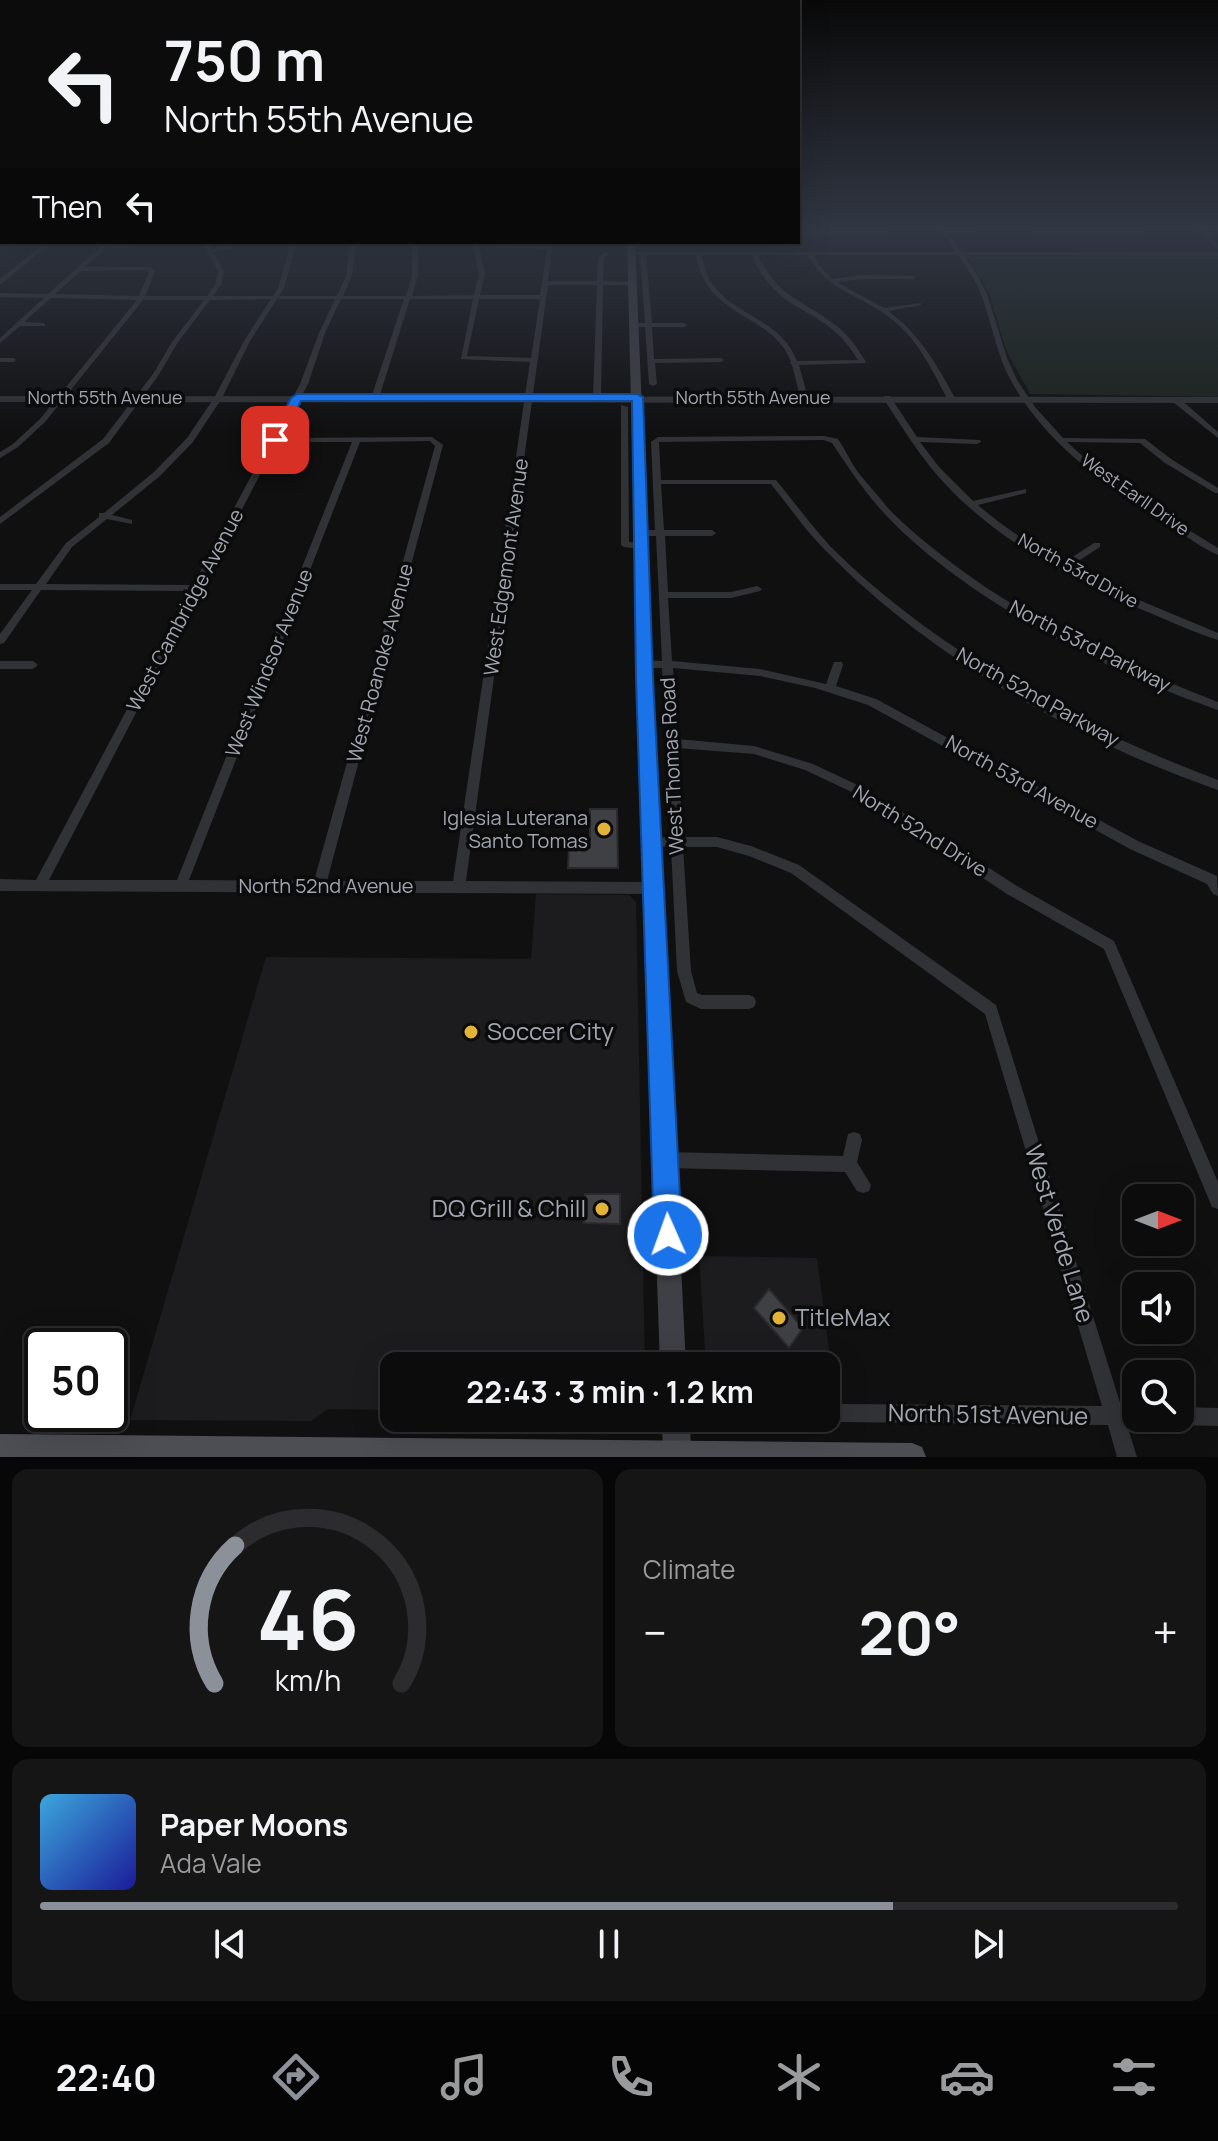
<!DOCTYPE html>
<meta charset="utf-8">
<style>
:root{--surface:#0c0c0d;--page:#151516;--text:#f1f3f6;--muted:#9a9b9d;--line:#2c2c2e;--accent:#8c9099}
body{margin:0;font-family:Manrope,sans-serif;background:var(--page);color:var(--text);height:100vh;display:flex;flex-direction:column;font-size:30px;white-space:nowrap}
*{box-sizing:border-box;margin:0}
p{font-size:26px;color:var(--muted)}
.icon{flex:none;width:44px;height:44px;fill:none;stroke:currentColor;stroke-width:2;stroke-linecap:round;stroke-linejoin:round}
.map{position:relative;height:1457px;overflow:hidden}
.sheet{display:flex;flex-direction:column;gap:12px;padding:12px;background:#070707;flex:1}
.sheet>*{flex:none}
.top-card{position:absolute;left:0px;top:0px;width:800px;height:244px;box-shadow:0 8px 32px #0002,0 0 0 2px var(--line);background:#0c0c0d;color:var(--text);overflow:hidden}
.needle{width:52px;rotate:90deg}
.tools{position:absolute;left:1122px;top:1184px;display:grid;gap:16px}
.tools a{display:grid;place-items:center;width:72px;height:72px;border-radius:16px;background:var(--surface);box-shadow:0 8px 32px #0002,0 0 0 2px var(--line);font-size:40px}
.speed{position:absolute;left:24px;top:1328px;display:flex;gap:16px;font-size:40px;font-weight:700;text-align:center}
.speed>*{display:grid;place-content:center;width:104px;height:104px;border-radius:50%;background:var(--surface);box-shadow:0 8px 32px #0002,0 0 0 2px var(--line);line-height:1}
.speed .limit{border:4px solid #111;border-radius:12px;background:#fff;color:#111}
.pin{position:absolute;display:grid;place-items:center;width:68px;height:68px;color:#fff;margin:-34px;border-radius:16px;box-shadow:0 4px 12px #0006}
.me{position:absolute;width:88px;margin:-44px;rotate:358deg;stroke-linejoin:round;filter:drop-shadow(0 0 6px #0008)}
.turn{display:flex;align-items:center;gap:28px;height:168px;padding:0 32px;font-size:36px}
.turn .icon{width:104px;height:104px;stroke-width:2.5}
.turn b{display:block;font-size:56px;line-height:68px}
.then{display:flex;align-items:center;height:76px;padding:0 32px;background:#0003;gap:16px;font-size:30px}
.big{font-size:60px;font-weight:700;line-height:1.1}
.sheet .card{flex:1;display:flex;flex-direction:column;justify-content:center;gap:12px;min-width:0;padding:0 28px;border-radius:16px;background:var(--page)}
.sheet .dial{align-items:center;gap:0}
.dial svg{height:208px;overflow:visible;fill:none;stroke:var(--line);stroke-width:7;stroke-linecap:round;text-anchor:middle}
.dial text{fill:var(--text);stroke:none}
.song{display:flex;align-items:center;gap:24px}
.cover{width:96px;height:96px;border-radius:12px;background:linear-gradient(135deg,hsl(200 70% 55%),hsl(240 70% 35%))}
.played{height:8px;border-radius:4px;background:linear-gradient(90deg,var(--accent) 75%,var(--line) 75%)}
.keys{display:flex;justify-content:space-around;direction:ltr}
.heat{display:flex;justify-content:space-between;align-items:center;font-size:44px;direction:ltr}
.sheet .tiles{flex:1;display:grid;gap:12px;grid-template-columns:1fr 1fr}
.card:last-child{grid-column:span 2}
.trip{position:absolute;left:380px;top:1352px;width:460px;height:80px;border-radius:16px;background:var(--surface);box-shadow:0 8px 32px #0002,0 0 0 2px var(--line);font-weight:700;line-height:80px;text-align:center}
.menu{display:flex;height:128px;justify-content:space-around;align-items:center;background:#050505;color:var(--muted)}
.menu .icon{width:56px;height:56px}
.menu .on{color:var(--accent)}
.menu b{font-size:36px;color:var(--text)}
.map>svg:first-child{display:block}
</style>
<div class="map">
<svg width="1218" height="1457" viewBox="0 0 1218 1457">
<rect width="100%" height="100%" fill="#101011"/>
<path fill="#1c1c1e" d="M536,894L629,895L636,902L645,1366H394V1410L328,1409L311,1421L130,1420L266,957L531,959Z
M699,1256L817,1258L839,1426H731L718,1422L715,1418H826V1366H706Z
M485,1418H640L631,1425H522Z"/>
<path fill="#1c231d" d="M967,256H1218V397L1030,394L1006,350L989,293Z"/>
<path fill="#3f4044" stroke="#2a2a2d" stroke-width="2" d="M590,809H617L618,868H568L569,848H590Z
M585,1194H620V1224L584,1223Z
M769,1289L803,1328L789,1348L754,1308Z"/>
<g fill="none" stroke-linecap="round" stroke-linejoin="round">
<path fill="#313236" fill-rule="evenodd" d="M798,227H801L803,231H889L892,233L889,235H801L798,232Z
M938,227H943L946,231H978L976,234H948L961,252H1218V256L964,255L978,276L987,294L1007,358L1017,380L1035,407L1063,438L1145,439L1171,459L1218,488V493H1215L1165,463L1140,443L1067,442C1112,485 1166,516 1218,548V555C1202,548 1186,536 1171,526C1108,487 1041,442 1007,373C995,347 991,319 980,292C975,279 967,267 958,255H814L819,265L832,279L863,275L915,276L916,277L913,279H863L836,282L884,308L921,303V305L888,311C919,333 937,365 955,398L954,400H948C933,372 920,343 895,322C863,294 830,295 808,255H758C778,299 804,300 838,327C850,337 858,349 866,362L865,363L799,365L808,398L801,400L792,365L790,363L791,362C776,322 729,318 707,285C701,275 698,266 696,255H646L652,323H684L687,325L684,327H652L654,359L721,358L724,360L721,362L655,363L657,384L653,386L649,384L645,327H634L631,325L634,323H645L640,255L629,254V252H956ZM701,255H752C757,267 763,278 772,287C789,306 815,314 834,331C844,339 851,349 858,360L797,361C781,319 736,317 713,285C706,276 704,265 701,255Z
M1028,227H1033L1036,231H1143L1146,233L1143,235H1035Z
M106,242L134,245L131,247H107L85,267H151L155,272L145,296H207L215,285L218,271L202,242H208L212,249L230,246L233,248L213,252L224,271L221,285L213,296H273L278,288L291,242H297L284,288L279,296H337L346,276L350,242H356L352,276L343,296H406L412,276V242H418V276L412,296L474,295L479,274L472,242L552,247L548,281H597L598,257L606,252L609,254L604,258L603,281L634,282V284L632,285H603L601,397L597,399L593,397L597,285H548L466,881L653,882L658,884L659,888L658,892L653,894L0,891V879L36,880L190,591L41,590L4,643L0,644V634L32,590H0V584H36L66,543L99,517V513H104L154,472L187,438L214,398L244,341L271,299L210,300L178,342L158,376L109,443L0,524V517L103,439L153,374L172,342L204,300H143L45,422L18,447L0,458V452L13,444L40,419L137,300L51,298L24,322L43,323L45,324V326H20L0,343V338L44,298L0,297V293L48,294ZM479,246L547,249L540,295H480L485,274ZM147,270L149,272L139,296L55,294L81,271ZM277,299H335L319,333L300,384L193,585L46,584L72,547L107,519L132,524V520L112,515L160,476L193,442L222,398L250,341ZM341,299H404L371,398L372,400L379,398L410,299H473L461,359L530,362L453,881H327L443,445L432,437L280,438L308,384L325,333ZM479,299H540L531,358L467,356ZM430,441L435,446L314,881L189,880L360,442ZM277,442H352L177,880H49Z
M0,358H13L16,360L13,362H0Z
M884,396H890L917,437L980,440L981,442L977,444L920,442L939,467L973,501L1026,489V493L978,505C1004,528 1033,546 1063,563L1094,543H1100V547L1069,567L1146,603L1218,633V640C1195,633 1172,622 1150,613C1070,579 988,537 932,469C914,447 899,422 883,398Z
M1173,398H1179L1218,432V438L1173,402Z
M621,405L628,407L629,542L643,543V547C637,548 625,549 621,545Z
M824,436L838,439C845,449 850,461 857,471C867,483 878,496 888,508C908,529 931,547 953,564C1033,624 1125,666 1218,702V710C1109,673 961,597 883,512C863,490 848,467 832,443L824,440L659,442L661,480H776C794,502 811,525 830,546C935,651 1080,728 1218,780V790C1079,742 928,656 825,550C805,530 789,506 771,484H661L664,530H712L716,533L712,536H665L668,592H731L757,586L762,589L760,591L731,598H668L672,661L760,669L826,684L834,662H842L843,665L836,686L876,699L1138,841L1217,876L1218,896L1213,894L1207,884L1130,849L868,705L815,688L760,676L673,668L677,739L754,746L813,764L866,789L1017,886L1114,941L1218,1182V1209L1212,1207L1104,949L1007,894L858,795L805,770L754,754L677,748L683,837H717L751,846L799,865L996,1005L1121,1406L1136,1407V1418H1145L1143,1423L1136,1425H1127L1137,1457H1117L1108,1425L840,1422L833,1420L831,1413L833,1406L840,1404L1102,1406L985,1014L791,873L749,856L717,847H683L691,971L697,993L702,995H749L754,997L756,1002L754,1007L749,1009H701L686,1002L677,971L671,847L647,846L645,842L647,838L671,837L662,668H644L639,664L644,660L662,661L656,536H640L636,533L640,530H655L651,442L658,437Z
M0,661H33L38,665L33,669H0Z
M854,1132L860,1134L862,1140L857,1162L871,1185L869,1191L863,1193L857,1191L845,1172L666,1168L660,1166L658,1160L660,1154L666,1152L843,1156L848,1134Z
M1180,1407L1218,1408V1426L1180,1425L1173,1423L1171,1418H1180Z"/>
<path fill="#313236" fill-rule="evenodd" d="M1190,227H1197L1218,244V249Z
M46,242H53L0,285V279Z
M0,396L1218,397V403L0,402Z"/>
<path fill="#3f4045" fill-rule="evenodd" d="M627,242H635L660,842L686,1366H660L642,842Z
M662,1418H690L691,1457H663Z"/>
<path fill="#4d4e54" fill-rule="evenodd" d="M0,1434L912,1443L922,1447L926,1457H0Z"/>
</g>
<linearGradient id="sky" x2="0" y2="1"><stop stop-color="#090909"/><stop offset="0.53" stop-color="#313743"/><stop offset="1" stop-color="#313743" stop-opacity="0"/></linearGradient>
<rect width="1218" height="431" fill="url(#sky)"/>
<path fill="#1a73e8" stroke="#114b97" stroke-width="2" d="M637,394L643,397L653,679L682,1235L678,1245L668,1249L658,1245L654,1235L636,679L632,401H301L280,442L269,440L291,398L297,394Z"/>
<g fill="#e2b336" stroke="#0b0b0c" stroke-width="3">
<circle cx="604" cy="829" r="8"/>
<circle cx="471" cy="1032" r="8"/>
<circle cx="602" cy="1209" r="8"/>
<circle cx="779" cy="1318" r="8"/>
</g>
<g text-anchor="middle" stroke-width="7" stroke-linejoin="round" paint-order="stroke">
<g font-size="18" fill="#a2a6b1" stroke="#0b0b0c">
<text x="105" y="404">North 55th Avenue</text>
<text x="753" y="404">North 55th Avenue</text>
<text transform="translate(1135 495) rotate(35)" y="6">West Earll Drive</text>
<text transform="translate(1078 571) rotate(29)" y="6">North 53rd Drive</text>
</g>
<g font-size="20" fill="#a2a6b1" stroke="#0b0b0c">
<text transform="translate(506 567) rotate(-82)" y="7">West Edgemont Avenue</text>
<text transform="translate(185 610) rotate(-62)" y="7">West Cambridge Avenue</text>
<text transform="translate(1090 646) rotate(27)" y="7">North 53rd Parkway</text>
<text transform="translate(269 663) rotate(-68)" y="7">West Windsor Avenue</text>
<text transform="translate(380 663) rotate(-75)" y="7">West Roanoke Avenue</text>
<text transform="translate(1038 697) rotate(29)" y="7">North 52nd Parkway</text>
<text transform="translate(672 766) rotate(-93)" y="7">West Thomas Road</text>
<text transform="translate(1022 782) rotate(29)" y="7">North 53rd Avenue</text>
<text transform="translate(920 831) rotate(32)" y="7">North 52nd Drive</text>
<text x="326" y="893">North 52nd Avenue</text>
</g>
<g font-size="20" fill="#a2a6b1" stroke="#0b0b0c" text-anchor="end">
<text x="588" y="825">Iglesia Luterana<tspan x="588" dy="23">Santo Tomas</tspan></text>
</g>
<g font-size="24" fill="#a2a6b1" stroke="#0b0b0c" text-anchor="start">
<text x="487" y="1040">Soccer City</text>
<text x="586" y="1217" text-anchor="end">DQ Grill &amp; Chill</text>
<text x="795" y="1326">TitleMax</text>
</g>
<g font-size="24" fill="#a2a6b1" stroke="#0b0b0c">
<text transform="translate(1059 1234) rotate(73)" y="8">West Verde Lane</text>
<text transform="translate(988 1415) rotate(1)" y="8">North 51st Avenue</text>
</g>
</g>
</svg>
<div class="tools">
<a><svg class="needle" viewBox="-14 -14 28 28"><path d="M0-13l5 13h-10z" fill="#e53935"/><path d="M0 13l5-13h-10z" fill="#9a9b9d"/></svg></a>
<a><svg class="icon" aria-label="sound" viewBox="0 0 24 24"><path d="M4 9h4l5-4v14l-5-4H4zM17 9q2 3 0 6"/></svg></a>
<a><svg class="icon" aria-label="search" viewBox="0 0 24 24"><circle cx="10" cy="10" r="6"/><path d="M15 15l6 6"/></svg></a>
</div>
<div class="speed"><div class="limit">50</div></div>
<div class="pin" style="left:275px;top:440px;background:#d93025"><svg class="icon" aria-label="arrive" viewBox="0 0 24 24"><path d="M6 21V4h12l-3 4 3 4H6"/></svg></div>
<svg class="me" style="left:668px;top:1235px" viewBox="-20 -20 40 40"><circle r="17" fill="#1a73e8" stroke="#fff" stroke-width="3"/><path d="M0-11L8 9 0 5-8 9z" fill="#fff"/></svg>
<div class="trip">22:43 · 3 min · 1.2 km</div>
<div class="top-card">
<div class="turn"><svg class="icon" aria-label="left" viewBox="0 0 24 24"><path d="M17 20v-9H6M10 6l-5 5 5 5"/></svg><div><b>750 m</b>North 55th Avenue</div></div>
<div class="then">Then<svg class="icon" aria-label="left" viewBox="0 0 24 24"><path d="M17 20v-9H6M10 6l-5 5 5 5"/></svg></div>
</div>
</div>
<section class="sheet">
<div class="tiles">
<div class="card dial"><svg viewBox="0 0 100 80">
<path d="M14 69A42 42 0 1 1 86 69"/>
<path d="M14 69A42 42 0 0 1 22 16" stroke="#8c9099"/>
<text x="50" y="56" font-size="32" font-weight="700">46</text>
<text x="50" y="72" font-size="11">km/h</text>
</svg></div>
<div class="card"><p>Climate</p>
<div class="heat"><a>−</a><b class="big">20°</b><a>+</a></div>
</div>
<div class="card">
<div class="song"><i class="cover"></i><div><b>Paper Moons</b><p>Ada Vale</p></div></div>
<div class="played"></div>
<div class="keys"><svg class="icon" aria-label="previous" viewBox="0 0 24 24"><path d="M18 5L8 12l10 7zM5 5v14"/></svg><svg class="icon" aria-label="pause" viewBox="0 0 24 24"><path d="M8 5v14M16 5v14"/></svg><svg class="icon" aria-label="next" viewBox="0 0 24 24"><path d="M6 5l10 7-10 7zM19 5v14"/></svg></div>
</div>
</div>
</section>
<nav class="menu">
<b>22:40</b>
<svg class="icon on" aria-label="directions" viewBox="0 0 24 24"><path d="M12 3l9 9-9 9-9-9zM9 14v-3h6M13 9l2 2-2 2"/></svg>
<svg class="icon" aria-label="music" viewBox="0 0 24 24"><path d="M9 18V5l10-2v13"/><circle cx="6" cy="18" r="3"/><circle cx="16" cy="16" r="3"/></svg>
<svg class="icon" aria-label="phone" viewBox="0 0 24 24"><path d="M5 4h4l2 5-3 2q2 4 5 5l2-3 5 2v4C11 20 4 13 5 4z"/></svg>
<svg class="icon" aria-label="climate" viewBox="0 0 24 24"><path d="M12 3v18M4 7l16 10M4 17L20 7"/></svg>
<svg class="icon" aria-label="car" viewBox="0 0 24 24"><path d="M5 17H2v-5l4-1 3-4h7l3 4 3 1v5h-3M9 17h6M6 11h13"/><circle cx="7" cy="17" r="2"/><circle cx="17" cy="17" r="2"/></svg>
<svg class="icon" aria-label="filters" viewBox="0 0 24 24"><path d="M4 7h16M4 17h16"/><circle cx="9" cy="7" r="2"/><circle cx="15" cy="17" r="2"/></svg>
</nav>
